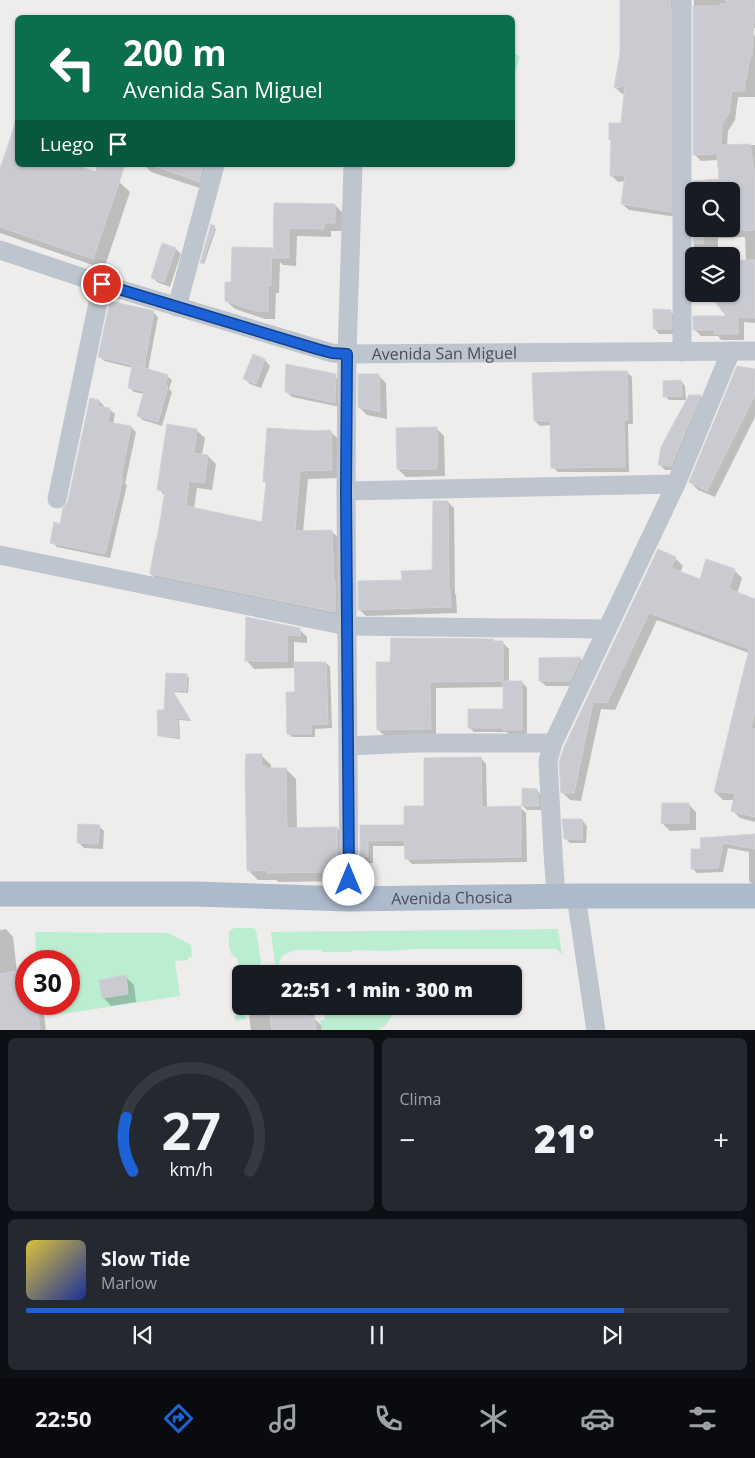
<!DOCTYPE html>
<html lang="es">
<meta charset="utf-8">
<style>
:root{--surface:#171b24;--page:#242831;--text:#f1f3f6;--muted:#9ea1a6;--line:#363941;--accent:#1d63d8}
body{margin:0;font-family:"Open Sans",sans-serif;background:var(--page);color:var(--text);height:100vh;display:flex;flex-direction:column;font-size:19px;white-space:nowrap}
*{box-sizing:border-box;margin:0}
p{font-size:16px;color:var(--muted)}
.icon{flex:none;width:28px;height:28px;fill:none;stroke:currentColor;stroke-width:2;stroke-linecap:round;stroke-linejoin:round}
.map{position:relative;height:1030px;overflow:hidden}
.side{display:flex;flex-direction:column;gap:8px;padding:8px;background:#0d0f14;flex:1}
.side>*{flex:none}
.banner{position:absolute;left:15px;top:15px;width:500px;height:152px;border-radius:8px;box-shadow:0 1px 4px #0004;background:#0b6e4f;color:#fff;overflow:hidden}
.controls{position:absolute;left:685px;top:182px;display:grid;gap:10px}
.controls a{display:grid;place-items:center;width:55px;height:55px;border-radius:8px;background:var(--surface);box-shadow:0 1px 4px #0004;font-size:25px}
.speed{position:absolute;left:15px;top:950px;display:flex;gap:10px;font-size:25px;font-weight:700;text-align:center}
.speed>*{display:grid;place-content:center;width:65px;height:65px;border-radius:50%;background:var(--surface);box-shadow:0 1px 4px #0004;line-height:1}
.speed .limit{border:8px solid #d22;background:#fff;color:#111}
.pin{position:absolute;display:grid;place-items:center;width:42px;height:42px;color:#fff;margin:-21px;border:2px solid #fff;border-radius:50%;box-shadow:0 1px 5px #0007}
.me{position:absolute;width:55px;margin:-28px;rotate:0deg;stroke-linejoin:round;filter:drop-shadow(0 0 4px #0008)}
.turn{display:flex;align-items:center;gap:18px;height:105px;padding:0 25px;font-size:22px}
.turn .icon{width:65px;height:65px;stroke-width:2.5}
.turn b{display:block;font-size:35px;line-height:42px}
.then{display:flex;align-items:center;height:48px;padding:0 25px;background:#0003;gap:10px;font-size:19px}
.big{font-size:38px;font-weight:800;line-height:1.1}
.side .tile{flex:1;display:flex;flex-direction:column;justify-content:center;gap:8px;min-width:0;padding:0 18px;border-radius:8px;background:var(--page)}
.side .dial{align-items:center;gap:0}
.dial svg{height:130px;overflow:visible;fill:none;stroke:var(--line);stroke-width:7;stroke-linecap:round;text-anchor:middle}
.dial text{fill:var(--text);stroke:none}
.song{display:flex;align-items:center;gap:15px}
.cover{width:60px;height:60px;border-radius:8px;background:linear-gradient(135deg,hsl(50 70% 55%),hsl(230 70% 35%))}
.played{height:5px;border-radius:2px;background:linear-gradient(90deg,var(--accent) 85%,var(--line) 85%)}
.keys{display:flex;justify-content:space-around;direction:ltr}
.heat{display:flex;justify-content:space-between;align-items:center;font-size:28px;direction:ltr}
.side .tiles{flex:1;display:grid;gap:8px;grid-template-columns:1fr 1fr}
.tile:last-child{grid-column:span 2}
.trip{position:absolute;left:232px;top:965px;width:290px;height:50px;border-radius:8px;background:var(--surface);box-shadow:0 1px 4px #0004;font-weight:800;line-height:50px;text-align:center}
.dock{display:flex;height:80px;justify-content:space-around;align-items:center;background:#090b0e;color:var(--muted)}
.dock .icon{width:35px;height:35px}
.dock .current{color:var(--accent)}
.dock b{font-size:22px;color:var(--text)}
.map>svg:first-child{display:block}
</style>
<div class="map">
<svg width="755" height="1031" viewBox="0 0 755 1031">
<rect width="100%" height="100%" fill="#efecec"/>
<path fill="#bbedd1" d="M513,53L520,56L513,80L512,53Z
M234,928H254L256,930L261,962L260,965L240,968L237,958L232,955L229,947V932Z
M558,929L562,954L556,949H413L389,951L353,950L352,952H322L321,950C307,950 281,946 279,965L275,964L271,932Z
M35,932L168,933L191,945L192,957H188V960L175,961L180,996L49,1016L47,1004H69V961H40L39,952H36Z
M241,989V1006H246L247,1009L244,1011L246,1019L235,1021L234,1017L237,1015L234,994L237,993V990Z
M324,1006H394C394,1017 387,1025 378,1030H322L320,1020H325Z"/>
<path fill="#0003" d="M621,0H679L677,217L629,210L622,204L625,181L618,182L611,175L612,141L610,139L622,124L626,93L622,94L615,87L621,53Z
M694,0H755V28L751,27L755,37V97H738L735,120L728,131L727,146L755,145V323L744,322V340H721L718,336H701L694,329L728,317L711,294H731L746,261L745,237L718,238V256H694V229H731V191H694V182L721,180L719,160L701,161L694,154Z
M18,165H70L119,182L130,192L104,269L0,233V173Z
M144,165H220L209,191L151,172Z
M276,204L335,205L343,213V231H331V237L297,236L296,266L283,265L280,262L279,293H276L275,319H265L235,309L226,301L232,283L272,249L275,252Z
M214,227L216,229L204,264L202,263Z
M163,245L176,249L181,254L170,287L157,282L152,277Z
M670,311L675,316V334H659L654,328Z
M153,312L158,317L148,370L167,376L172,380L169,389L172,392L162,426L143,420L138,416L144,394L134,392L130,388L133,368L104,361L100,357Z
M253,356L265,360L270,366L261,388L250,384L245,379Z
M755,370V417L715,497L698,490L690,482Z
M627,372L632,377L633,424H628L629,472H558L553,467L551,425L540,426L535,421Z
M378,375L386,383L387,419L367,415L359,407Z
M335,376L340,381V407L292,397L287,392Z
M681,381L685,386L686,400H669L665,396Z
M700,396L705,401L677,470H665L660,465Z
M99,401L104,406L103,409L110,410L115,414L113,425L131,427L136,432L125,484L127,485L110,558L57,547L52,542L61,525L69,502Z
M436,428L444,436L445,476L406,477L398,469Z
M196,430L205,438L202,455L208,456L216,464L212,490L197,488L194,509L264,524L267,484L265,482L316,432H331L339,440L340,478L308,479L303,532L331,531L340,539L343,620L159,582L151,574L165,496L159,489Z
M448,502L454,508L455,594L456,595L457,613L366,616L359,609L434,571Z
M675,558L683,566L680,573L701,580L707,561L735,571L742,578L737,594L755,603V822L740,818L732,810L735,800H723L715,792L749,653L657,620L615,710L601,709L581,801L570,800L562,792L565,747Z
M247,618L299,629L307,637V643L294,642V663H326L330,667L332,728L315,729V737H292L288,733L297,693L296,668L254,669L247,661Z
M494,640L496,643L502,642L509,649V682H522L527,688V735H509L507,732H474L469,727L504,710V687L436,688V735L385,736L378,730L391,663Z
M540,659H581L586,664L575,686H546L540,681Z
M167,675H186L189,678L188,693L173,692L191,721L179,720L180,739L162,737L160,735L165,711Z
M261,755L271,765V769H286L296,779L297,829L337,828L347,838L341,881L279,882L276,880H258L248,870Z
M481,758L486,764L487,808L520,807L526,813L527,862L412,864L406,858V846H373V863H367L361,857V827L406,826Z
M537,790L541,795L543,810H527L523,806Z
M688,804L696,812V830L670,831L662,823Z
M582,820L587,826L586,843H570L565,838Z
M99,826L104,831L103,849L84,848L79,843Z
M755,835V886L749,881V852L728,848L723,872L697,873L692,868L703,850L701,839Z
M6,929L13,937L17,972L26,970V1004H43L46,1031H0V930Z
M126,977L134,985L136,1002L111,1006L103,997Z
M248,1006H313L315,1019L321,1025L322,1031H251Z"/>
<path fill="#c9cbd1" stroke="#d0d2d8" d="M620,0H671L670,7H671V212L621,204L625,175L610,176L611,140H609V123H621L625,86L614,88L620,53Z
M726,0H755L752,56L750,57L744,91H732L729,113L722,124L721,145L750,144L755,176V230L731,231V191H694L693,215V181L719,179L717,154L693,155V6H720V4H726Z
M15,124L18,125V165H76L96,172L97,165H125L93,259L0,227V169Z
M157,165H203L199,182L157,167Z
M274,203L335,204V223H324V229L289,228V258H273Z
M211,224L215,226L202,263H200Z
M694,229H703L704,243L693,244Z
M162,243L176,248L164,282L151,278Z
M232,247L272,248L271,286L268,285V311H256L225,301V282H231Z
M731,260H755V318L738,317V334H714V330H693V316H726L709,294H731Z
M110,301L154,311L144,367L139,366L168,375L165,385L168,386L158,422L137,416L144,391L128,388L132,365L98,357Z
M653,309L671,310V329H653Z
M253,354L265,359L256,384L243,379Z
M286,364L336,374L335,403L285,392Z
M737,366L755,369V395L707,491L689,482Z
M604,371H627L628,420H624L625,467L551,468L550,421H534L532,373Z
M358,374H379L380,412L358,407Z
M681,380L682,396L663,397V381Z
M689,395H701L671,466L658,465L661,447Z
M90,398L99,400L98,406L110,408L108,422L131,426L121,479H123L105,554L50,543L54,522L60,524L63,508L68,501Z
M167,424L197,429L194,453L208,455L204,483L189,481L186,506L262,522L266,482H263L267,428L316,431L331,430L332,470L300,471L295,531L332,530L334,581H335V612L150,574L156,540H157L165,491L157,490Z
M437,427V469H397L396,428Z
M433,501H448L449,588H450L451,607L358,610V581L402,580L401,571L432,570Z
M658,549L676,557L671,568L700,579L706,559L735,569L729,589L755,599V710L751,728L755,729V817L731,811L735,793L714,792L749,649L649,613L607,703L593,702L574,793H561L559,762L564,747Z
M246,617L300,628V636L287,635V661H245Z
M391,638L494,639V641H503V681L430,682L431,729L377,730L376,662H390Z
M581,657L570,681H539V658Z
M294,662H326L328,724L311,725V734H287L286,692H295Z
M166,673L187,674L186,691L172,690L190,719L177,718L178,737L158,736L157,710H164Z
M503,681H522V730H503V728H468V709H503Z
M246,754H262L261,766H266L265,768H286L287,828L337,827V858H332V872L267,873V870L247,871L245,766Z
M481,757L482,807L521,806V857L405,859L404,840L368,841V857H360V825H404V806H424V758Z
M522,788L537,789L539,806H522Z
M662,803H689V823H661Z
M562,819H582V839H564Z
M78,824L100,825L98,844L77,843Z
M755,834V849L723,843L718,868L691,869V849H701L700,838Z
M26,969V1004H37L40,1029L23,1031H0V974Z
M126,975L128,994L102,998L99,980Z
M269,1006H307L309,1017L314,1016L316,1031H272Z"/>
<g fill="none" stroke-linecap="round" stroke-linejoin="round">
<g stroke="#bdc6cf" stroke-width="19">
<path id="s1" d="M0,250L102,284L332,353L347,354L755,351"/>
<path d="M177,307L215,165"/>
<path d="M682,352V0"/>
<path d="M346,491L676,484"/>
<path d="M57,499L102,284"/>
<path d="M0,555L347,626L607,629"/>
<path d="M348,746L416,743H553"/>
<path d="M556,896L553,852L548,761L553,743L676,484L731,351"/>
<path d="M576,896L596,1031"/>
<path d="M349,899L346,491L347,354L353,165"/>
</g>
<path stroke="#acbacb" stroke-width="25" id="s2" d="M0,894H196L349,899L576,896H755"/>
</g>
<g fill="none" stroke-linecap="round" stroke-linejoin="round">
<defs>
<path id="route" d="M102,284L317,349L332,353L347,354L346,491L349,880"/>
</defs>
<use href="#route" stroke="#13408c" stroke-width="12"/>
<use href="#route" stroke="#1d63d8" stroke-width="9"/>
</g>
<g text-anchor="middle" stroke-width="5" stroke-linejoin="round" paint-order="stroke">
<g font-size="16" fill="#454e59" stroke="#fff">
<text dy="6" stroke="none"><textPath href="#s1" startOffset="460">Avenida San Miguel</textPath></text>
<text dy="6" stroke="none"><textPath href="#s2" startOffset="452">Avenida Chosica</textPath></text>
</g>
</g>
</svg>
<div class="controls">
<a><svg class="icon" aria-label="search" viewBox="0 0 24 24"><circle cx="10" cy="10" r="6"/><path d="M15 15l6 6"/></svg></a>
<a><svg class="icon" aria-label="layers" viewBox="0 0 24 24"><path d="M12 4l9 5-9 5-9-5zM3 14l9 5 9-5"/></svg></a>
</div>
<div class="speed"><div class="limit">30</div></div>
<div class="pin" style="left:102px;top:284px;background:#d93025"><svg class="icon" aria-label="arrive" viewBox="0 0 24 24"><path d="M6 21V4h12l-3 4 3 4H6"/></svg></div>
<svg class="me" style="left:349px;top:880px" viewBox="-20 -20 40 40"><circle r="19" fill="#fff"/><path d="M0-13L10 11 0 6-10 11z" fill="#1d63d8"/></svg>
<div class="trip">22:51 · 1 min · 300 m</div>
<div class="banner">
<div class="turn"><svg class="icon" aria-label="left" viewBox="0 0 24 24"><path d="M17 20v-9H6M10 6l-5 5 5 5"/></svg><div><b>200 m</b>Avenida San Miguel</div></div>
<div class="then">Luego<svg class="icon" aria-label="arrive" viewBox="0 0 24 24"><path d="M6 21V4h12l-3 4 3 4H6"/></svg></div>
</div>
</div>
<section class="side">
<div class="tiles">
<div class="tile dial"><svg viewBox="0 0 100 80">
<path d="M14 69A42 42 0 1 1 86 69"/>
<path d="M14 69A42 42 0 0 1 10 36" stroke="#1d63d8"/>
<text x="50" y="56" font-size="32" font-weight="700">27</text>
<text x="50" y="72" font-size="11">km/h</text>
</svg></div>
<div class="tile"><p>Clima</p>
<div class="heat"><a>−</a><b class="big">21°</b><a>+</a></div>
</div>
<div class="tile">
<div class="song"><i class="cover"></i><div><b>Slow Tide</b><p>Marlow</p></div></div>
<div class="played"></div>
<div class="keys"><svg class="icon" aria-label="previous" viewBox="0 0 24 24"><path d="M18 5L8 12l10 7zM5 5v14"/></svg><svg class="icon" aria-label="pause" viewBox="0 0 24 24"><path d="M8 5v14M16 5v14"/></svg><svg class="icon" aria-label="next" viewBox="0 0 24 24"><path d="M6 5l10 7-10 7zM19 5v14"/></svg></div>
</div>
</div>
</section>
<nav class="dock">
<b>22:50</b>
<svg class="icon current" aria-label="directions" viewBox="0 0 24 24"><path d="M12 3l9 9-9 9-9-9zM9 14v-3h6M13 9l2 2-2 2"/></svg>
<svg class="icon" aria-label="music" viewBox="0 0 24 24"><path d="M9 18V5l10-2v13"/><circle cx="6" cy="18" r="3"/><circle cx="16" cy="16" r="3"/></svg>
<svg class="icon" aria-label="phone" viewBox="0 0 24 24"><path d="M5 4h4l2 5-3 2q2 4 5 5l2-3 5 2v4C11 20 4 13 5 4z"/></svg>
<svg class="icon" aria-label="climate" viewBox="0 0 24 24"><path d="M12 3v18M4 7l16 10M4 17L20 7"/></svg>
<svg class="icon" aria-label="car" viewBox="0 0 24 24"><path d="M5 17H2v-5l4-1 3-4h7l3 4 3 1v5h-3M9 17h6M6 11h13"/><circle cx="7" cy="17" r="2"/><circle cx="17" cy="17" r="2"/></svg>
<svg class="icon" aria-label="filters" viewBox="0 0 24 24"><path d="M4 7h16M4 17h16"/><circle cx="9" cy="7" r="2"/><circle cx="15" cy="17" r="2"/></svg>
</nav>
